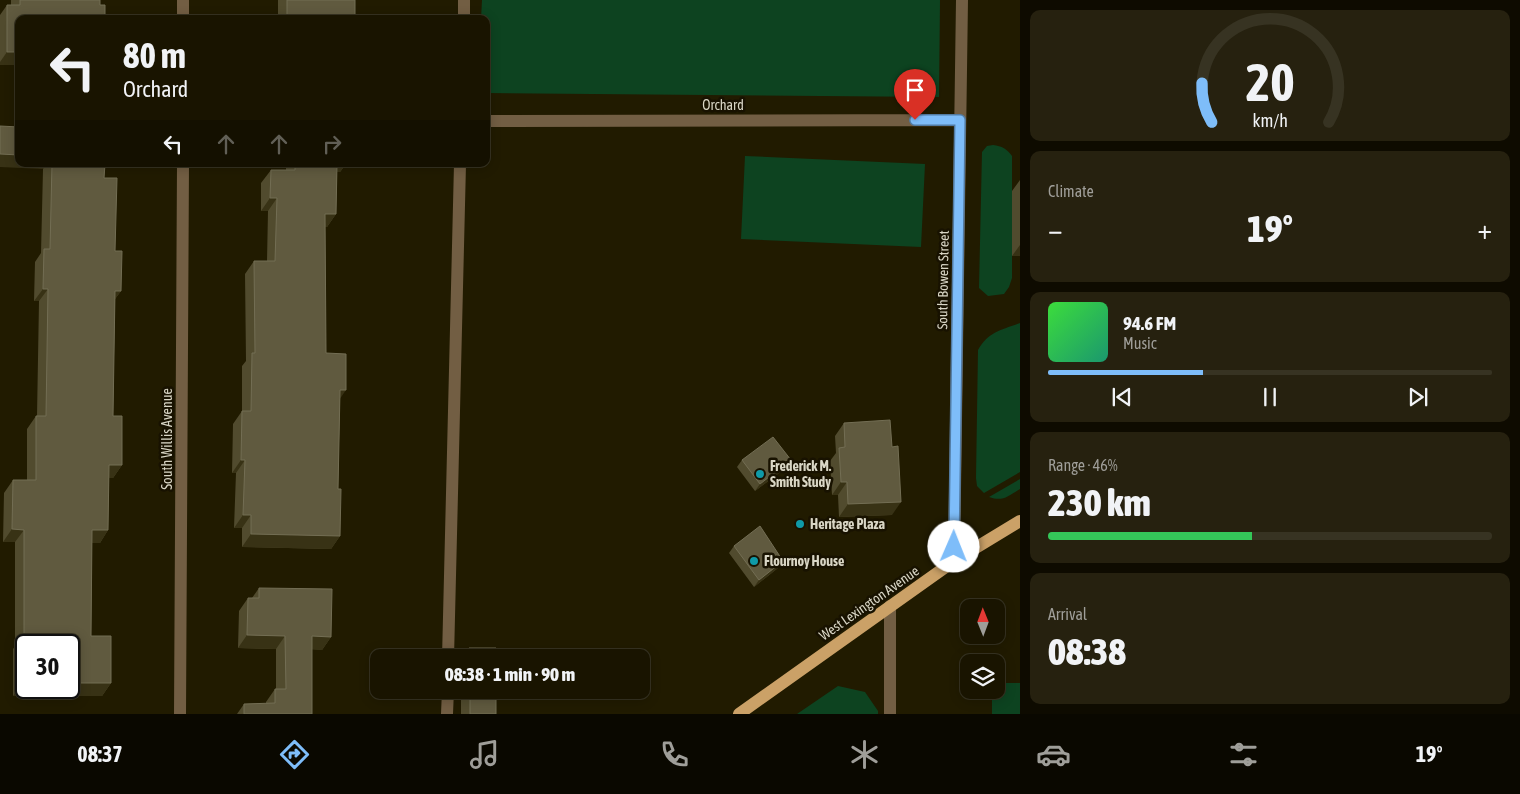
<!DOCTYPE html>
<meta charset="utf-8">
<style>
:root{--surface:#191400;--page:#26210f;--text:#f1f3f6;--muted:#9f9e99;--line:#373322;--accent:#7ebdf9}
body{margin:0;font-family:"Asap Condensed",sans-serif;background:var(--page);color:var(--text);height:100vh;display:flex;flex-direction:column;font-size:19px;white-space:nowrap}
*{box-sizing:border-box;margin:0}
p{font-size:16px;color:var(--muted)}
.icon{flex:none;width:28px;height:28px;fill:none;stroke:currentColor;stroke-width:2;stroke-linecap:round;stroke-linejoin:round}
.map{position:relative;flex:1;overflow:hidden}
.sheet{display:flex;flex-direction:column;gap:10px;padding:10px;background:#0e0b00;width:500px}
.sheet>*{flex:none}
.hud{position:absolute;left:15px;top:15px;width:475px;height:152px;border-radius:10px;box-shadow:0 2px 12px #0003,0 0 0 1px var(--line);background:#191400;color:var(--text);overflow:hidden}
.needle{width:32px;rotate:359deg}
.tools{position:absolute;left:960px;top:599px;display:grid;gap:10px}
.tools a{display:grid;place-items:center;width:45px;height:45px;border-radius:10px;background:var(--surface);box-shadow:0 2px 12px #0003,0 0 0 1px var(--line);font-size:25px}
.speed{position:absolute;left:15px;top:634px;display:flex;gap:10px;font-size:25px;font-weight:700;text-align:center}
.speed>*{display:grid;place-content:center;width:65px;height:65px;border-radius:50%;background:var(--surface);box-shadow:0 2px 12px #0003,0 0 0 1px var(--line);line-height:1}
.speed .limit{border:2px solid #111;border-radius:8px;background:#fff;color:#111}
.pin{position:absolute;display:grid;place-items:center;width:42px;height:42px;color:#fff;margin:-51px -21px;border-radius:50% 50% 50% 0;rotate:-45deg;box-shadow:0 0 5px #0007}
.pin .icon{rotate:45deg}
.me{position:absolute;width:55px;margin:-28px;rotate:1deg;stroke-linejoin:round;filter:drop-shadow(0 0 4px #0008)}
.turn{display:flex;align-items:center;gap:18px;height:105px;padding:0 25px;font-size:22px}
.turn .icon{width:65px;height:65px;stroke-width:2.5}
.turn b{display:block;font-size:35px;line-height:42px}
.lanes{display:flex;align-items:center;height:48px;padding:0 25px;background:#0003;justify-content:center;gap:25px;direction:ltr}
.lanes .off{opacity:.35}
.big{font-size:38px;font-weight:800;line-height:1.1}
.sheet .tile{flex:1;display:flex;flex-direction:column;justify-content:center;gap:8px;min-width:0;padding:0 18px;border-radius:10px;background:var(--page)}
.sheet .dial{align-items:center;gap:0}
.dial svg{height:130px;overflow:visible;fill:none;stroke:var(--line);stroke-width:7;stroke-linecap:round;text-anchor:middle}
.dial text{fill:var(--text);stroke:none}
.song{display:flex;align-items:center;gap:15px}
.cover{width:60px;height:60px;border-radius:8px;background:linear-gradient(135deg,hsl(120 70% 55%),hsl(160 70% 35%))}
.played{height:5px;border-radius:2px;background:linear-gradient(90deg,var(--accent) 35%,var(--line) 35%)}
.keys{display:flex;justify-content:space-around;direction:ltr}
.heat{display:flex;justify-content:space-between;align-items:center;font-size:28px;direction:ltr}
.charge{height:8px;border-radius:4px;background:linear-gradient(90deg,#34c759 46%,var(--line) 0)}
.trip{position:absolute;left:370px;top:649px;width:280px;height:50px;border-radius:10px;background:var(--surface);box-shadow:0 2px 12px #0003,0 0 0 1px var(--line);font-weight:800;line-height:50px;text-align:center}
.dock{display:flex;height:80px;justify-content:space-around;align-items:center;background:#0a0800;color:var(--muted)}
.dock .icon{width:35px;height:35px}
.dock .selected{color:var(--accent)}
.dock b{font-size:22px;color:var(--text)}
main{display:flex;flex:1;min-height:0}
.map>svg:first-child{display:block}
</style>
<main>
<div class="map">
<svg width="1020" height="714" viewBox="0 0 1020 714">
<rect width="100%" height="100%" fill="#211b00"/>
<path fill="#0d4320" d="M482,0H940L939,97L486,93V19H481Z
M993,145C1002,146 1007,149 1012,156V278L1009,287L1004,294L988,296L979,288L982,152L987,146Z
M745,156L925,164L921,247L741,239Z
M1020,323V472L984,493L977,486L976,478L978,350C988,332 1001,330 1020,323Z
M1020,479V489C1008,496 1003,502 989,497Z
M996,683H1020V714H992V690H996Z
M838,686L865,692L878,711V714H797Z"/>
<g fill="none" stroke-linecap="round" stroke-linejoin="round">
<path stroke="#725e43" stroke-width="12" d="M183,19V0
M464,19V0
M486,121L960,120
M954,561L962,0
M890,606V714
M448,658L460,164
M180,714L183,164
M447,714L448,690"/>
<path stroke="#cba167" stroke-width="12" d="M739,714L954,561L1020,521"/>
</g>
<path fill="#514b2e" d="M11,0H100L19,19V65H0V15L7,5H11Z
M278,0H355V19H278Z
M19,164H105L104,178L121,291L115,299L113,416L122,465L113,478H109L108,530L100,543H92L91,636L111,683L102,696H13V649L15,646V542H3L4,493L13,480H27V429L36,416H37L39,301H34L35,262L41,253L43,169Z
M286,164H346L340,172H337L336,214L327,227H325L326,353L340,399L338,489L340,536L331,549L242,547V528H234L236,473H232L233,424L242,411V366L246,361L245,274L254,261H267L268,211H261V183L271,170H286Z
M1020,180V256H1012V191Z
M844,423L892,515L839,517L838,495H832L830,461L836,453L835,436Z
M742,460L787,467L755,491L737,467Z
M734,546L778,568L754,587L729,553Z
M259,588L331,637L322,650L312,649V714H237L244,704H266V702L275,689H276V649L238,648L239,611L248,598H252Z
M469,648L496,658H463Z
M461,690H496V714H461Z"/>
<path fill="#383215" d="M7,52H19V65H0V62Z
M0,154L19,155V164H47L43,169L0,167Z
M334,164H346L340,172H328Z
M270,198H277L268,211H261Z
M325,214H336L327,227H316Z
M1020,245V256H1012Z
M43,289H48L39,301H34Z
M115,291H121L112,303Z
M340,390H346L337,403Z
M241,460H245L236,473H232Z
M791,460L787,467L755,491L760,484Z
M109,465H122L113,478H100Z
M841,482H847L838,495H832Z
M901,502L892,515L839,517L848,504Z
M243,515H251L242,528H234Z
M12,529L24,530L15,542H3Z
M92,530H108L100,543H83Z
M251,534L340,536L331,549L242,547Z
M783,561L778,568L754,587L759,580Z
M247,635L285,636L276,649L238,648Z
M312,636L331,637L322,650L303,649Z
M22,683H26V688H69V683H111L102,696H13Z"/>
<path fill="#605a3f" stroke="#736e54" d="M20,0H100V5H105V19H19V52H7V5H20Z
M287,0H355V19H287Z
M0,126L19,127V155L0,154Z
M52,164H105L104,178H117L115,251H122L121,291H115L113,416H122V465H109L108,530H92L91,636H111V683H69V645H26V683H22V636H24V530L12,529L13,480H36V416H46L48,289H43L44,249H50Z
M295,164H337L336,214H325L326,353L346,354V390H340L338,489H341L340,536L251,534V515H243L245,460H241L242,411H251L252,353H255L254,261H275L277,198H270L271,170H295Z
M890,420L892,447L898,446L901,502L848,504L847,482H841L839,448L845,447L844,423Z
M773,437L791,460L760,484L742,460Z
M760,526L783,561L759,580L734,546Z
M259,588L332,589L331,637L312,636V714H244V704L275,703V689H286L285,636L247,635L248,598H259Z
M469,648H496V658H470Z
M470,690H496V714H470Z"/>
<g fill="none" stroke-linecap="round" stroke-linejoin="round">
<defs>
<path id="route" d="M915,120H960L954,547"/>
</defs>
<use href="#route" stroke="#527ba2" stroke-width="12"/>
<use href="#route" stroke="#7ebdf9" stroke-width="9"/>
</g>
<g fill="#0f9aa8" stroke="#181200" stroke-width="2">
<circle cx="760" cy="474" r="5"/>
<circle cx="800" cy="524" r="5"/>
<circle cx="754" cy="561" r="5"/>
</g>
<g text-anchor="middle" stroke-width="5" stroke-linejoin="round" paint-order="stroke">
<g font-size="14" fill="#d9d6c5" stroke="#181200">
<text x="723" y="110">Orchard</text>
<text transform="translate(943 280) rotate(-89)" y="5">South Bowen Street</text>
<text transform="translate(167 439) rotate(-90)" y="5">South Willis Avenue</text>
<text transform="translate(869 603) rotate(-35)" y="5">West Lexington Avenue</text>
</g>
<g font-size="14" font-weight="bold" fill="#d9d6c5" stroke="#181200" text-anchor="start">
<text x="770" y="471">Frederick M.<tspan x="770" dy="16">Smith Study</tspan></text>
<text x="810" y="529">Heritage Plaza</text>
<text x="764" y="566">Flournoy House</text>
</g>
</g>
</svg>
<div class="tools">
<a><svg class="needle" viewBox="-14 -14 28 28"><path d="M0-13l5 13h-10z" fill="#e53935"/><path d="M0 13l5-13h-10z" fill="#9f9e99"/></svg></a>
<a><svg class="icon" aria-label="layers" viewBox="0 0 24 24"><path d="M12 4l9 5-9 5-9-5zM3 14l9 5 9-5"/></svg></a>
</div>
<div class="speed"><div class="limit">30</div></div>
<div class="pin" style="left:915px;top:120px;background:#d93025"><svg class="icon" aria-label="arrive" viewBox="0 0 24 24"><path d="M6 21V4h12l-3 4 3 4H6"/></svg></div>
<svg class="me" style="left:954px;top:547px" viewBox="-20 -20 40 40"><circle r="19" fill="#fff"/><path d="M0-13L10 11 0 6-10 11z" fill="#7ebdf9"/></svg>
<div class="trip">08:38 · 1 min · 90 m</div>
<div class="hud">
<div class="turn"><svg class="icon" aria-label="left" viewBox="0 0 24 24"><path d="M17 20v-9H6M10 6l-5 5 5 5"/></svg><div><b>80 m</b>Orchard</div></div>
<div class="lanes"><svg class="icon" aria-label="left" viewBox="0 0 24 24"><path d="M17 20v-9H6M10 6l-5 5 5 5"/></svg><svg class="icon off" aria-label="ahead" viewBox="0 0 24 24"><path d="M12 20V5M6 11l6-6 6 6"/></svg><svg class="icon off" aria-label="ahead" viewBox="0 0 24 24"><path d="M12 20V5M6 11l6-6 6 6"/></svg><svg class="icon off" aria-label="right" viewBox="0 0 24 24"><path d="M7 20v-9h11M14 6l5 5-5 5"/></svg></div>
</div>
</div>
<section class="sheet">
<div class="tile dial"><svg viewBox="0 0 100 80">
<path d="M14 69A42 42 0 1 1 86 69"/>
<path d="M14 69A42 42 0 0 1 8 45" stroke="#7ebdf9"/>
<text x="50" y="56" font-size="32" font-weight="700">20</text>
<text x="50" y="72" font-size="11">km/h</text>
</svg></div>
<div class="tile"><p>Climate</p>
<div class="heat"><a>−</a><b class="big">19°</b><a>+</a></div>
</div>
<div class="tile">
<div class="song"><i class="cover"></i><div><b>94.6 FM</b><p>Music</p></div></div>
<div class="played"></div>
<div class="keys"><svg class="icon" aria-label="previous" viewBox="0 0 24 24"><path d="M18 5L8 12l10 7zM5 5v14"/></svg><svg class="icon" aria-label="pause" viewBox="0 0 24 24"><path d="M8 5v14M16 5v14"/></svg><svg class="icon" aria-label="next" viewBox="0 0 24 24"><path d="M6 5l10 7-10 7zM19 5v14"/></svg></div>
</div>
<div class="tile"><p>Range · 46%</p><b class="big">230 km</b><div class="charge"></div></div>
<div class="tile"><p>Arrival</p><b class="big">08:38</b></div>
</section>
</main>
<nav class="dock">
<b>08:37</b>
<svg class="icon selected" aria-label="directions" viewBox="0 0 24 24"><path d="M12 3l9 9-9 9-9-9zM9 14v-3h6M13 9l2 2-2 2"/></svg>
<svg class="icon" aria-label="music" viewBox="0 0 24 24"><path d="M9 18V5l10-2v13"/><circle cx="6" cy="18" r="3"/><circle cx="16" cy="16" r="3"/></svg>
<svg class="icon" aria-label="phone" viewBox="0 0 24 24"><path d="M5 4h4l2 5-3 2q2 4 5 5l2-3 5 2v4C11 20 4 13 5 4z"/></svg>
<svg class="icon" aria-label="climate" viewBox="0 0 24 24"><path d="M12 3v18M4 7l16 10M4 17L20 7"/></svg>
<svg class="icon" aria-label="car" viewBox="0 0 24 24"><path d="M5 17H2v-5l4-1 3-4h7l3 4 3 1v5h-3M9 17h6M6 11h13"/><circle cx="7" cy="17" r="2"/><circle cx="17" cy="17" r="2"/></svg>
<svg class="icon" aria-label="filters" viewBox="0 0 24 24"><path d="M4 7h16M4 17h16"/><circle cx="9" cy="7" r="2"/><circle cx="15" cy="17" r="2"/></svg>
<b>19°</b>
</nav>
